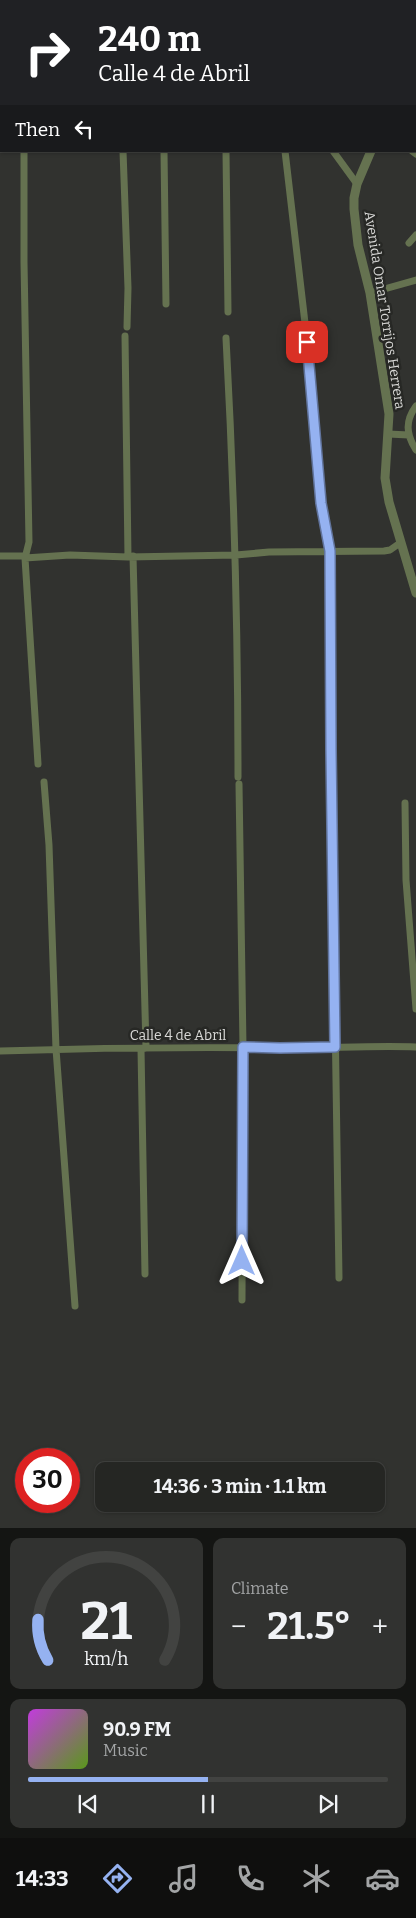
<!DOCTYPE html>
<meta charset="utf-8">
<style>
:root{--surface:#252623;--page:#313230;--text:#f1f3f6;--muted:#a3a5a6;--line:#424341;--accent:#95b2f1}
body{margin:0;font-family:Bitter,serif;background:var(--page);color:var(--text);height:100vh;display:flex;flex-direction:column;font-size:19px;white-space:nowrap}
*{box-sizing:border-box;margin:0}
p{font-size:16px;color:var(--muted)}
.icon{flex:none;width:28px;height:28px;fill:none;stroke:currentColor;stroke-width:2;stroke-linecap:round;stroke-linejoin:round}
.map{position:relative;height:1528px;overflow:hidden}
.drawer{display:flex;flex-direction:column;gap:10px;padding:10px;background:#141513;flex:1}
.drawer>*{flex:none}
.guide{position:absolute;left:0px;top:0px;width:416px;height:152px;box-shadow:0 1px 4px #0004,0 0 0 1px var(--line);background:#202124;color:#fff;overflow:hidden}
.speed{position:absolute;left:15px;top:1448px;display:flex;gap:10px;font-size:25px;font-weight:700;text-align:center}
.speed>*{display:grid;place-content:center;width:65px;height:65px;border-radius:50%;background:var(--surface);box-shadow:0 1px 4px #0004,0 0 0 1px var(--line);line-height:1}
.speed .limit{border:8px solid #d22;background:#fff;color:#111}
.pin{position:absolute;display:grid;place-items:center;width:42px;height:42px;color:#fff;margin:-21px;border-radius:10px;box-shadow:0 2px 8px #0006}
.me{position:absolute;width:55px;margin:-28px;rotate:0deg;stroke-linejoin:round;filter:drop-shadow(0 0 4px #0008)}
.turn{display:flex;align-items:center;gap:18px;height:105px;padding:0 15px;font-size:22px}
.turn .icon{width:65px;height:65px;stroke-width:2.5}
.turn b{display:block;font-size:35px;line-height:42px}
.then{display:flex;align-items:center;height:48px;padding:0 15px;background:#0003;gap:10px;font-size:19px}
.big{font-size:38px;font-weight:700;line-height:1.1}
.drawer .card{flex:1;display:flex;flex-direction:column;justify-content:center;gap:8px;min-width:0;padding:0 18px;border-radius:10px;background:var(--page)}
.drawer .dial{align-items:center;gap:0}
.dial svg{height:130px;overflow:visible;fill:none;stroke:var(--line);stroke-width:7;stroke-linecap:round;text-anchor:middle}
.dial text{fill:var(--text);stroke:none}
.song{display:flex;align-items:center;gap:15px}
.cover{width:60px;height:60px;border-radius:8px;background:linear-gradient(135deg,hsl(290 70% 55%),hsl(90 70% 35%))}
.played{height:5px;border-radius:2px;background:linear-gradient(90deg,var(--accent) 50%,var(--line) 50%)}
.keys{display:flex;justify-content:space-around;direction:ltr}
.heat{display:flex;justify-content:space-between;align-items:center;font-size:28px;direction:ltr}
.drawer .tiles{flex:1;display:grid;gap:10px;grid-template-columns:1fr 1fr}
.card:last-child{grid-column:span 2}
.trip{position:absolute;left:95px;top:1462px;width:290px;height:50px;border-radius:10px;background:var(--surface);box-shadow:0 1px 4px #0004,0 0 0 1px var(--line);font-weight:700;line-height:50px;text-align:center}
.tab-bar{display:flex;height:80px;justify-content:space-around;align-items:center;background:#0f0f0e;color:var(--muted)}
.tab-bar .icon{width:35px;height:35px}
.tab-bar .current{color:var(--accent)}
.tab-bar b{font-size:22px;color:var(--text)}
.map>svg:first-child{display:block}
</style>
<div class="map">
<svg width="416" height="1528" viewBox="0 0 416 1528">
<rect width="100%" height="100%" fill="#31322f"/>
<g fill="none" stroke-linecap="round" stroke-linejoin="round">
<path stroke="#657250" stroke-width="7" d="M278,1L279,0
M364,1L365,0
M0,106H1
M24,151V262L29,542L25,558L38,764
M123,151L128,288L127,327
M164,151L166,304
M226,151L228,312
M285,151L305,323
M333,151L357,184
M412,151L416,154
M409,243L416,235
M370,293L416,280
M125,336L128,557
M226,338C234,485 238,631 238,777
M307,342L321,503L330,551L331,750L339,1278
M416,406C405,421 406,434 416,450
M388,434L409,435
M0,556H25V558L70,555L128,557L236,555L269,552L384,551L390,550L400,543
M133,556L146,1048L141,1049L145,1274
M44,782L49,845L56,1049L75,1306
M239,784L243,1047L242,1300
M405,803L406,880L416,1009
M0,1051C93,1048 186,1047 279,1048C324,1049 370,1045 416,1047"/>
<path stroke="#657250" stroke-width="9" d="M415,87H416
M371,151L357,184L354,198V209L358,245L370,293L389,414L385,478L389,502L416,593"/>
</g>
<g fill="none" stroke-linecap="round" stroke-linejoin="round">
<defs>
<path id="route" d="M242,1261L243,1047L280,1048L335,1047L331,750L330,551L321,503L307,342"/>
</defs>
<use href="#route" stroke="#61749d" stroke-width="12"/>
<use href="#route" stroke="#95b2f1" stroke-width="9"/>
</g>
<g text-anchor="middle" stroke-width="5" stroke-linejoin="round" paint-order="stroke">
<g font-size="14" fill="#d8d8d6" stroke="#272825">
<text transform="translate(385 310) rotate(81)" y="5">Avenida Omar Torrijos Herrera</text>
<text x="178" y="1040">Calle 4 de Abril</text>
</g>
</g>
</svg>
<div class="speed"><div class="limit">30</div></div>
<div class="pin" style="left:307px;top:342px;background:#d93025"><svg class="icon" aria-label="arrive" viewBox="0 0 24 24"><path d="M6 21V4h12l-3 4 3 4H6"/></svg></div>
<svg class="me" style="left:242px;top:1261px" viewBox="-20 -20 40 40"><path d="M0-17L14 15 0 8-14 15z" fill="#95b2f1" stroke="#fff" stroke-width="4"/></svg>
<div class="trip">14:36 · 3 min · 1.1 km</div>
<div class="guide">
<div class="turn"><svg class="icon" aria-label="right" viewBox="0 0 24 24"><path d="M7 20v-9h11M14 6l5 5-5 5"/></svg><div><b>240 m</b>Calle 4 de Abril</div></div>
<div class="then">Then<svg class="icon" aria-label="left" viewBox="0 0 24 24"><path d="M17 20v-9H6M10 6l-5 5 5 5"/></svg></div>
</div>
</div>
<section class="drawer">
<div class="tiles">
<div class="card dial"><svg viewBox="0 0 100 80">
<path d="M14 69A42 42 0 1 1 86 69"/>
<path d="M14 69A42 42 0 0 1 8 44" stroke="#95b2f1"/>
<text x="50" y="56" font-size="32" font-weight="700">21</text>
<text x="50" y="72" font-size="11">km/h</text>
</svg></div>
<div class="card"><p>Climate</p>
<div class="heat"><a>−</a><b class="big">21.5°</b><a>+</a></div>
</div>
<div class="card">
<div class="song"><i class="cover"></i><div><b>90.9 FM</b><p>Music</p></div></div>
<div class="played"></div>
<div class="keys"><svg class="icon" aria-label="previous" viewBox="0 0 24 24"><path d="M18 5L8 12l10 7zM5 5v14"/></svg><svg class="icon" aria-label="pause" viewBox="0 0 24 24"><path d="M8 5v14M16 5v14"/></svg><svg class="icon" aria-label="next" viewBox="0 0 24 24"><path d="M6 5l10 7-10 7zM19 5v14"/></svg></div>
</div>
</div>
</section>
<nav class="tab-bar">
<b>14:33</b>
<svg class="icon current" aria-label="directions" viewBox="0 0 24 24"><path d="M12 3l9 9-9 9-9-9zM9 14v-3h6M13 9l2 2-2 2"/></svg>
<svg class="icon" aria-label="music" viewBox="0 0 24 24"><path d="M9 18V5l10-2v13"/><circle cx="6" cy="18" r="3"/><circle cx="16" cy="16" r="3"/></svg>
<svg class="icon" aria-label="phone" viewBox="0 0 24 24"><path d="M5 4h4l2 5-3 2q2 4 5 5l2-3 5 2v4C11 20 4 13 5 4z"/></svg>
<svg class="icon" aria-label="climate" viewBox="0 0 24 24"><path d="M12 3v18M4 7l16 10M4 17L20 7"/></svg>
<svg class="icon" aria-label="car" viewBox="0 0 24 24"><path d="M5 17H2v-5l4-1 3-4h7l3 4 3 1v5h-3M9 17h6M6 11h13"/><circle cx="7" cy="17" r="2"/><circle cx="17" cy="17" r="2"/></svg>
</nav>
